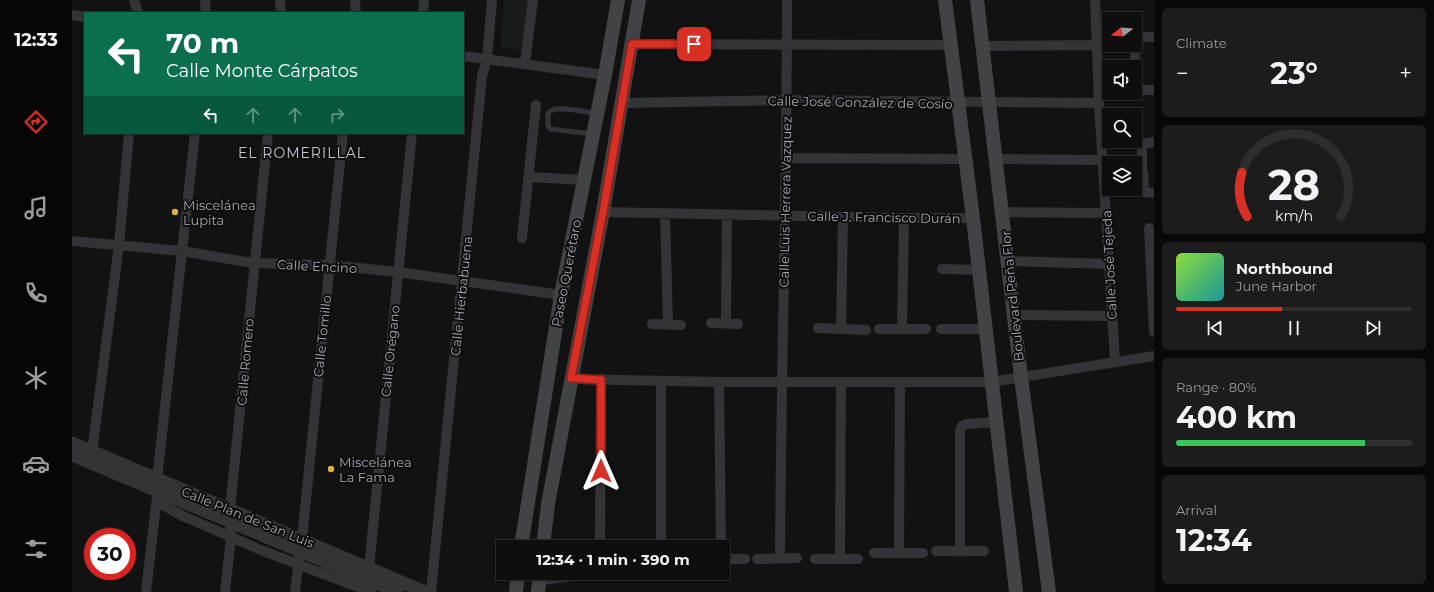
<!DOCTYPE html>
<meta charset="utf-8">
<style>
:root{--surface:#0e0e0e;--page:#1c1c1c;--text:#f1f3f6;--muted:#9b9c9e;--line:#2e2e2e;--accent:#d93025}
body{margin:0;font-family:Montserrat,sans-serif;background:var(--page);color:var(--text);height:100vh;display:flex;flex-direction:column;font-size:15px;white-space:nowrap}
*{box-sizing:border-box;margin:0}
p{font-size:13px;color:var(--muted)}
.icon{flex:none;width:22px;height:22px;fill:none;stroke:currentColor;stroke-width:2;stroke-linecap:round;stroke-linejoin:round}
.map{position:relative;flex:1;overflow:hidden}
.side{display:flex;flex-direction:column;gap:8px;padding:8px;background:#080808;width:280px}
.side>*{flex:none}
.top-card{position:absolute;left:12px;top:12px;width:380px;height:122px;border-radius:0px;box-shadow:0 1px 3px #0004,0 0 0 1px var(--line);background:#0b6e4f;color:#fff;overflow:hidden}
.needle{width:26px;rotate:253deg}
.controls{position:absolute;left:1030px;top:12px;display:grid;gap:8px}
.controls a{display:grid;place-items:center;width:40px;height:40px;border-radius:0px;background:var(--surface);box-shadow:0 1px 3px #0004,0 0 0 1px var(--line);font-size:20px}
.speed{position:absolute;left:12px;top:528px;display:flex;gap:8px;font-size:20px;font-weight:700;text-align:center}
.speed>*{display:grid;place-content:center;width:52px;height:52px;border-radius:50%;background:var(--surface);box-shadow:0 1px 3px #0004,0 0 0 1px var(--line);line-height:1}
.speed .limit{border:6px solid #d22;background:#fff;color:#111}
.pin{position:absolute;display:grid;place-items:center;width:34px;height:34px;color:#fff;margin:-17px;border-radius:8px;box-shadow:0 2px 6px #0006}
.me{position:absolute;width:44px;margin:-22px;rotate:0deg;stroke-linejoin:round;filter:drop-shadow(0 0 3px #0008)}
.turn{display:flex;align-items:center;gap:14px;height:84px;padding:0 16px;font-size:18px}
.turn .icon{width:52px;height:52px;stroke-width:2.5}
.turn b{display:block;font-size:28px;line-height:34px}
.lanes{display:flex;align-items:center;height:38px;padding:0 16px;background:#0003;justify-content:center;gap:20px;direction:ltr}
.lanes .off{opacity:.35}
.big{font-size:30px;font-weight:700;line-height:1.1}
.side .tile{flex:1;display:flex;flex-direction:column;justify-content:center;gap:6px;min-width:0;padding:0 14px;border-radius:6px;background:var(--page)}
.side .dial{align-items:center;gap:0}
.dial svg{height:104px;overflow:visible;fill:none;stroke:var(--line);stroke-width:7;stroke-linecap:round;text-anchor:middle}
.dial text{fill:var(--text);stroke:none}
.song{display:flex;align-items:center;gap:12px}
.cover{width:48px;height:48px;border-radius:6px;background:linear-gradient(135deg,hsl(90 70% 55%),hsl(180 70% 35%))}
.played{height:4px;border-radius:2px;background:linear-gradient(90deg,var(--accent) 45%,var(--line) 45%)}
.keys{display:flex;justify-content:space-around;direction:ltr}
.heat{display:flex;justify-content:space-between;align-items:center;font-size:22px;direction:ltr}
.charge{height:6px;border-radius:3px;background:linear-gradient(90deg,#34c759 80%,var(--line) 0)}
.trip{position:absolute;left:424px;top:540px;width:234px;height:40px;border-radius:0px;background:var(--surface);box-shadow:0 1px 3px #0004,0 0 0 1px var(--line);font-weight:700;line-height:40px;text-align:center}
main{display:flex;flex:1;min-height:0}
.menu{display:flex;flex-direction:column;width:72px;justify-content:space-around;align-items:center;background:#060606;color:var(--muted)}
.menu .icon{width:28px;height:28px}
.menu .active{color:var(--accent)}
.menu b{font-size:18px;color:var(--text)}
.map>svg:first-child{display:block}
</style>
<main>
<nav class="menu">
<b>12:33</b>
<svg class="icon active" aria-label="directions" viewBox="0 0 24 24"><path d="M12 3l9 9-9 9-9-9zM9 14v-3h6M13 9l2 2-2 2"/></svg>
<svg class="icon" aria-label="music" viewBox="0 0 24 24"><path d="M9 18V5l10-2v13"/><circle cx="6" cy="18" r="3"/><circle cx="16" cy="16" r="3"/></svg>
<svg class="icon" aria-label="phone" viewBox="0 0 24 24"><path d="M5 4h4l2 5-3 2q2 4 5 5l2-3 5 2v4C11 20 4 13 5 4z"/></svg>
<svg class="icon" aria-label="climate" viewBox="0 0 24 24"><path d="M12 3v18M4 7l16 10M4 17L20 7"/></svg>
<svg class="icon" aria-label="car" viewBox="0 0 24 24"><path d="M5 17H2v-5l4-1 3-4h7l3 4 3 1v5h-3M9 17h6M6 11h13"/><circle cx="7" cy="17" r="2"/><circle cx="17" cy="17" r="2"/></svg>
<svg class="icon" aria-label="filters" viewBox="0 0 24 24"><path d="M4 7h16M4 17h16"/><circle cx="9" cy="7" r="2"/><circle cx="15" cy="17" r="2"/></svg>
</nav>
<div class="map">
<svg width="1082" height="592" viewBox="0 0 1082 592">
<rect width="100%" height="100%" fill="#121213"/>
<path fill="#191d19" d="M432,0H457L451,50L429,47Z"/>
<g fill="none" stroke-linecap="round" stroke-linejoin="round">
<path stroke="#333438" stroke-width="5" d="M520,134L478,129L476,126V113C483,104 514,112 525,114
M468,583L511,577L512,573"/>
<path stroke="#333438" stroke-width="10" d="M62,0L66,13
M133,0L134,13
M208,0L209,13
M283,0L284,13
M1023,0L1027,103L1043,361
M351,13L352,0
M0,15L13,17
M1063,41L1069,37H1082
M560,44L878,45
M1062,45L1066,88L1070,90H1082
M910,46L1026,45
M391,56L533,75
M453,63L461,0
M549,103L715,100L1027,103
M714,158L894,159
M923,159L1031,160
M1070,167V146L1074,143L1082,142
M1071,172L1072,192L1082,193
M457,177L512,180
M531,212L832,218H901
M930,212L1035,213
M593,214L596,324
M1077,228L1082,332
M450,238L464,105
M0,241L110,251L181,263L257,265L326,272L489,295
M936,261L1038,264
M870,269L907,270
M942,315L1040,316
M639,323L666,324
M654,323L655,215
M580,324L609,325
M746,328L794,330
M769,329L771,217
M807,329H854
M830,329L832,218
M869,329H913
M499,379L647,382H919L1082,356
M589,381V547
M647,382L649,547
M20,452L47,245L57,133
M85,480L123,133
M85,502L111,516L191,551L299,592
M230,539L271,133
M528,547L529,379
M864,551H912
M888,552V431L890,426L895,424L923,422
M802,553H851
M827,553L828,382
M708,558C709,372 715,186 715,0
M651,559H673
M685,559L725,558
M743,559H786
M768,559L769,383
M297,568L340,133
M74,592L85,496
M153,592L159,537L158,509L196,133
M223,592L227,558
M359,592L410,76L415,59L420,0"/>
<path stroke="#333438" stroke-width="13" d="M0,443L353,592
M0,455L325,592"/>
<path stroke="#414347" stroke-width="14" d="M873,0L901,218L944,592
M905,0L949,377L977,592
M449,547L489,295L533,75L546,0
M471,547L476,504L531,212L567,0
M444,592L446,573
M466,592L468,573"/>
</g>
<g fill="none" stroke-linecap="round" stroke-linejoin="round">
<defs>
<path id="route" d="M529,471V380L499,378L531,212L560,44H622"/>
</defs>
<use href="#route" stroke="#8d1f18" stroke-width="10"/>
<use href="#route" stroke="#d93025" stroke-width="7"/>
</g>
<g fill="#deb03f" stroke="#0d0d0e" stroke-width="1.5">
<circle cx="103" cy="212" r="4"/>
<circle cx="259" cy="469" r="4"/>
</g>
<g text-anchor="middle" stroke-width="4" stroke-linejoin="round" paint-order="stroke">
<g font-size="13" fill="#a5a8b2" stroke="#0d0d0e">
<text transform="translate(788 102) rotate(1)" y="5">Calle José González de Cosío</text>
<text transform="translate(713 202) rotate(-89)" y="5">Calle Luis Herrera Vazquez</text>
<text transform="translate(812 217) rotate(1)" y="5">Calle J. Francisco Durán</text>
<text transform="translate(1037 265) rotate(-93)" y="5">Calle José Tejeda</text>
<text transform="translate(245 266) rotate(3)" y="5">Calle Encino</text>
<text transform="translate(494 273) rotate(-79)" y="5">Paseo Querétaro</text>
<text transform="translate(389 296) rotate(-84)" y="5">Calle Hierbabuena</text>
<text transform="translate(940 296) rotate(-96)" y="5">Boulevard Peña Flor</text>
<text transform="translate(250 336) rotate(-84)" y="5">Calle Tomillo</text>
<text transform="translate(318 351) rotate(-84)" y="5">Calle Orégano</text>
<text transform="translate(173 362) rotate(-85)" y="5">Calle Romero</text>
<text transform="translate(176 517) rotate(22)" y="5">Calle Plan de San Luis</text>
</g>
<g font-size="13" fill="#a5a8b2" stroke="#0d0d0e" text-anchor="start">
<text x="111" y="210">Miscelánea<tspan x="111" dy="15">Lupita</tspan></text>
<text x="267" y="467">Miscelánea<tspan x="267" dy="15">La Fama</tspan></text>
</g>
<g font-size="14" letter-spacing="1" fill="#c5c7cf" stroke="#0d0d0e">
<text x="230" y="158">EL ROMERILLAL</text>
</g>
</g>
</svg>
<div class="controls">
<a><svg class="needle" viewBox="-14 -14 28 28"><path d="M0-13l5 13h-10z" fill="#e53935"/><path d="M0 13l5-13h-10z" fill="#9b9c9e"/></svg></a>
<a><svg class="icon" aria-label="sound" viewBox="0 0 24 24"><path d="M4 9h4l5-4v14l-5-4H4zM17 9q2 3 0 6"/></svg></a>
<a><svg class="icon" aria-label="search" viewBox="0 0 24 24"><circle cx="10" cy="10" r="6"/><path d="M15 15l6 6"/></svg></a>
<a><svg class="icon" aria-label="layers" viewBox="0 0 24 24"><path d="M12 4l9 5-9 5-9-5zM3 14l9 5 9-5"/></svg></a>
</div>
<div class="speed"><div class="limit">30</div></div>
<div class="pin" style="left:622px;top:44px;background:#d93025"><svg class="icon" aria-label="arrive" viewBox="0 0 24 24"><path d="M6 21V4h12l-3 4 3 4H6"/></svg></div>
<svg class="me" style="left:529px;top:471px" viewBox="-20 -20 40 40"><path d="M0-17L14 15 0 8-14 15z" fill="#d93025" stroke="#fff" stroke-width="4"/></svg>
<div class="trip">12:34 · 1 min · 390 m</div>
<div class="top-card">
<div class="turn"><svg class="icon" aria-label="left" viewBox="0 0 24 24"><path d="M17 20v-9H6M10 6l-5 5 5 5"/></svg><div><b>70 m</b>Calle Monte Cárpatos</div></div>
<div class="lanes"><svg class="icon" aria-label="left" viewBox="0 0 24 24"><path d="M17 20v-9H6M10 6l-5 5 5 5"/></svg><svg class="icon off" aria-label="ahead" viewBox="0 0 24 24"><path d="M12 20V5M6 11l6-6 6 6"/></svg><svg class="icon off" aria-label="ahead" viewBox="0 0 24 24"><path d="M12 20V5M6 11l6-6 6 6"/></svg><svg class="icon off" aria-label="right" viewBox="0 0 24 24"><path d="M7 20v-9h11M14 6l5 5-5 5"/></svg></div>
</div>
</div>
<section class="side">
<div class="tile"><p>Climate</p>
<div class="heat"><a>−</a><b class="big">23°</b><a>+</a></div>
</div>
<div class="tile dial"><svg viewBox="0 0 100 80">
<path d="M14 69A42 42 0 1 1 86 69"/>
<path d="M14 69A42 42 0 0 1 10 35" stroke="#d93025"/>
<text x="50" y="56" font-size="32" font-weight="700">28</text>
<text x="50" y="72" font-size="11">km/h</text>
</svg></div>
<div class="tile">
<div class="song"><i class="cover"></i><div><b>Northbound</b><p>June Harbor</p></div></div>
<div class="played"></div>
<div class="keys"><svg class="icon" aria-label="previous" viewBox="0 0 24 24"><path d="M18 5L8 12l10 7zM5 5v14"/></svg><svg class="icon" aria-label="pause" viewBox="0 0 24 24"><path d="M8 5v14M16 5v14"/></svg><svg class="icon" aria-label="next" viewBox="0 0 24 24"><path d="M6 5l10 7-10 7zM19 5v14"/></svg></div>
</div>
<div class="tile"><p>Range · 80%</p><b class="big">400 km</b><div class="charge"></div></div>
<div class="tile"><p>Arrival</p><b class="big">12:34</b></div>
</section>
</main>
